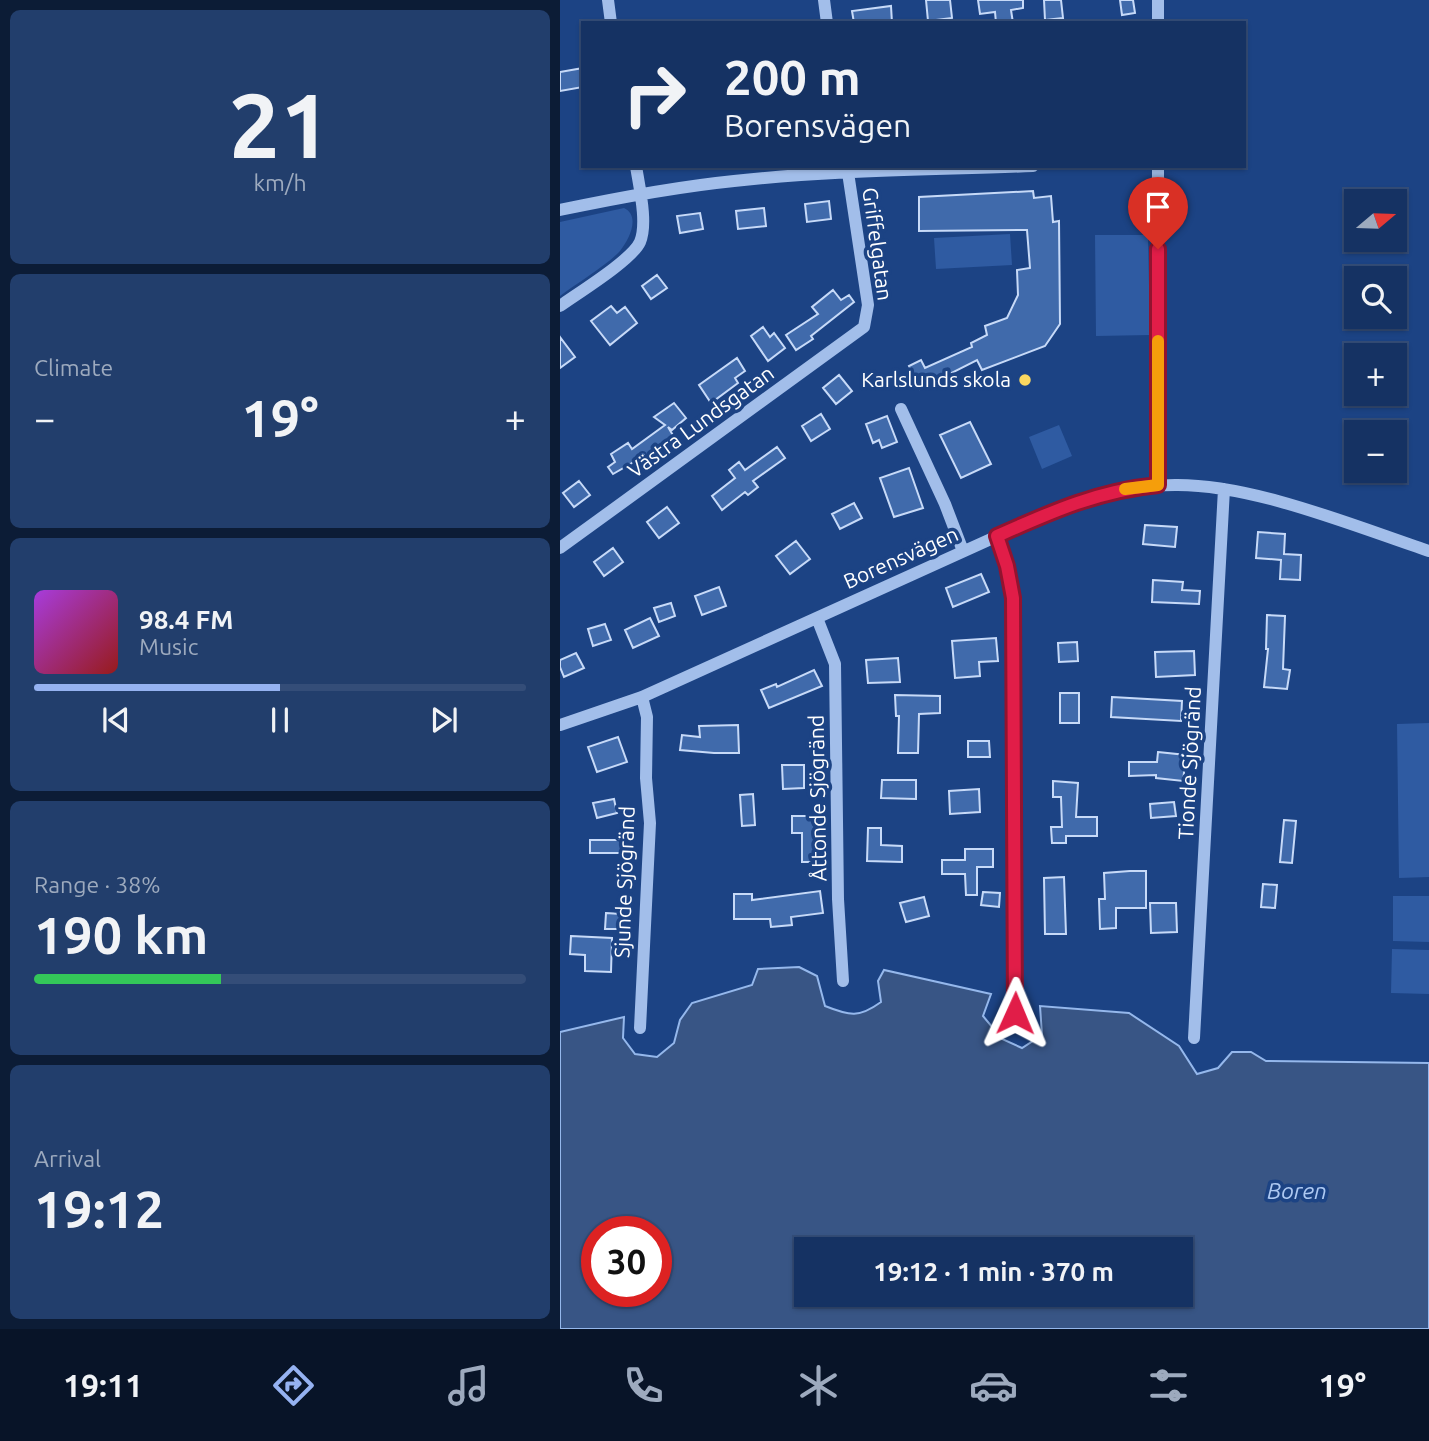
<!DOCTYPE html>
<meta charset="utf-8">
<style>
:root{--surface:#153263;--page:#223e6c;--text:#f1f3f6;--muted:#9daabe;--line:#344d78;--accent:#95b2f1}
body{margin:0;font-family:Ubuntu,sans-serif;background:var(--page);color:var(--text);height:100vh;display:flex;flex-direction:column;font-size:26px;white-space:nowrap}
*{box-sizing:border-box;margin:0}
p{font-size:23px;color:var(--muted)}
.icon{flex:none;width:38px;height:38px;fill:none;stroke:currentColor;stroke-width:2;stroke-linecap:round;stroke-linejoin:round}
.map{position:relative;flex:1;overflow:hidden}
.panel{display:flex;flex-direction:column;gap:10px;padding:10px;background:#0c1c36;width:560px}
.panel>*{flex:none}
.hud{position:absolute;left:21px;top:21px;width:665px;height:147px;border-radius:0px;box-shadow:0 2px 5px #0004,0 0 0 2px var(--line);background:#153263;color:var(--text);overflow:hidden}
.needle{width:46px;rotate:71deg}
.buttons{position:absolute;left:784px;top:189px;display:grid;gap:14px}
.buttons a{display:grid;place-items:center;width:63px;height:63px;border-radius:0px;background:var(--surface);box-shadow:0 2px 5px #0004,0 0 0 2px var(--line);font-size:35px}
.speed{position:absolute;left:21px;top:1216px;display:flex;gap:14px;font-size:35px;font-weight:700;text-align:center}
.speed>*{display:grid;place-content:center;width:91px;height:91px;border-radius:50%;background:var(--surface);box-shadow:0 2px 5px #0004,0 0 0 2px var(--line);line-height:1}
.speed .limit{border:10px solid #d22;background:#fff;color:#111}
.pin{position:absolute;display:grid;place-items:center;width:60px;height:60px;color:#fff;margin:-72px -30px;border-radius:50% 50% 50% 0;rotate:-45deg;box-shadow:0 0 7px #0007}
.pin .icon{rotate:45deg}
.me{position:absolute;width:77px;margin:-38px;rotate:1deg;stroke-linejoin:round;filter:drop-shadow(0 0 5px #0008)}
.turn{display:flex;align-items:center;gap:24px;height:147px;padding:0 28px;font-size:32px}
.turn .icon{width:91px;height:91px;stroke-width:2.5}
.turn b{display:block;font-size:49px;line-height:60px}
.big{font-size:52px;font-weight:600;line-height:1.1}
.panel .widget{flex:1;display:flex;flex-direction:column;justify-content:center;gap:10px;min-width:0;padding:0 24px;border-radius:10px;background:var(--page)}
.panel .dial{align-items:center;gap:0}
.dial b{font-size:91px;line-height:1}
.song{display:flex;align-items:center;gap:21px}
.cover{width:84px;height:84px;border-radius:10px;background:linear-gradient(135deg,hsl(280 70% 55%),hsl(0 70% 35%))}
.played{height:7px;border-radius:4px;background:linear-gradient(90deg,var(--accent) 50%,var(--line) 50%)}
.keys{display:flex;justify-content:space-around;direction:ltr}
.heat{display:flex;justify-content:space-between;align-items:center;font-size:38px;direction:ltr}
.charge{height:10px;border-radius:5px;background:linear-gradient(90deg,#34c759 38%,var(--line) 0)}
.trip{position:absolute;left:234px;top:1237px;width:399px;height:70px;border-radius:0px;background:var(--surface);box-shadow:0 2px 5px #0004,0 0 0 2px var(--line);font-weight:600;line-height:70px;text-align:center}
.menu{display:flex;height:112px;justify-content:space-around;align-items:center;background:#081428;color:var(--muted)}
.menu .icon{width:49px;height:49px}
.menu .on{color:var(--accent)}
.menu b{font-size:32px;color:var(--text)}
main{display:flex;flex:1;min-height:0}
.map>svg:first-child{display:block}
</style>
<main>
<section class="panel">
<div class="widget dial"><b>21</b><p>km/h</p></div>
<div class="widget"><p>Climate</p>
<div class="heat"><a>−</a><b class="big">19°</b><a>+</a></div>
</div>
<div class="widget">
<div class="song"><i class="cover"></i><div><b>98.4 FM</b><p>Music</p></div></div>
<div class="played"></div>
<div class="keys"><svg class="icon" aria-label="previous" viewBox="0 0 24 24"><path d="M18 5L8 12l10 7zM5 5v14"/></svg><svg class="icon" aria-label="pause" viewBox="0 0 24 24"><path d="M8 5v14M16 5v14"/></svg><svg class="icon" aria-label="next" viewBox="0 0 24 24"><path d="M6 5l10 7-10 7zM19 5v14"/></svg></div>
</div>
<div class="widget"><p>Range · 38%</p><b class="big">190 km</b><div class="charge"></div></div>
<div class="widget"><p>Arrival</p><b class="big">19:12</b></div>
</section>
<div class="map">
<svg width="869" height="1329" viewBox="0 0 869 1329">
<rect width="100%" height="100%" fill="#1c4384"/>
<path fill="#2f5ba2" d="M64,208C81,216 69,240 60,251C46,266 17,283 0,296V222Z
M450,234L452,265L376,269L374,238Z
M535,235H588L590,335L536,336Z
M499,425L512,456L482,469L469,437Z
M869,723V877L839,878L837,724Z
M833,896H869V942L833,941Z
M832,949L869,950V994L831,993Z"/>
<path fill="#385585" stroke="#95b8ec" stroke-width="2" fill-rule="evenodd" d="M239,967L257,976L265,1006C290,1016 299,1018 321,1002L318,981L324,970L431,994L423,1016L442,1039L462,1048L482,1035L480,1006L569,1013L619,1046L637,1074L658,1068L672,1052H691L706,1061L869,1063V1329H0V1032L64,1017L63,1038L75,1054L97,1057L114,1043L120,1020L132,1003L192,985L198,969ZM37,1232H96V1292H37ZM247,1250H621V1295H247Z"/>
<path fill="#406aab" stroke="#c7daf8" stroke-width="2" d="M366,0H390L392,18L368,21Z
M418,0H463V8L451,10L453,23H436L435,12L420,14Z
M484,0H501L503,18L485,20Z
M560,0H573L575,13L562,15Z
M331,6L332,23H294L292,11Z
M23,68V87L0,91V72Z
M473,191L474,198L491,196L493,222L499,221L500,324L485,346L422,370L417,360L360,389L349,366L361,360L365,368L412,347L411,343L427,335L425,326L447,318L458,295L457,270L470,268L467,230L359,231V197Z
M269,201L271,219L247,222L245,204Z
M204,208L206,226L178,229L176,211Z
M140,213L143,229L120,233L117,216Z
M97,275L107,288L91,299L82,286Z
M273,290L281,300L289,295L294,302L251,336L253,339L236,350L226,335L258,314L252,307Z
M51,306L57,313L65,307L77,323L50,345L31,321Z
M203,327L210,337L214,333L225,348L208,361L191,336Z
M0,337L15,357L0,368Z
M177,358L185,371L175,378L178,383L151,403L139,385Z
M279,375L292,391L276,404L263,388Z
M114,403L126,418L112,430L108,427L114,437L87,457L86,455L53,474L48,467L55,462L51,454L68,443L72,449L105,425L94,417Z
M261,414L270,429L251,441L242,426Z
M327,416L337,442L322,448L319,440L313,443L306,424Z
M410,422L431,464L401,478L380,435Z
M217,447L225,458L193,481L198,487L188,495L185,492L162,510L152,496L175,478L169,470L179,462L185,470Z
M349,468L363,508L334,517L320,478Z
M19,481L30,495L14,507L3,493Z
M294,503L302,518L280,529L272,514Z
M107,507L119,523L99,538L87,522Z
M585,525L617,527L615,547L583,544Z
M698,532L725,534L724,554L741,555L740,580L720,579L721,560L696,558Z
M236,541L250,559L230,574L216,556Z
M53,548L63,562L44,576L34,562Z
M421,574L429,592L393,607L386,588Z
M593,580L623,582L622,590L640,591L639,604L592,602Z
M159,587L166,606L142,615L135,596Z
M111,603L115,616L99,622L94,608Z
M707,615L725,616L723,669L730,670L727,689L704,687L708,649H706Z
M90,618L99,636L73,648L65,630Z
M45,624L51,640L33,646L28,629Z
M436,638L438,661L419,662L420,676L395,678L392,641Z
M517,642L518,661L499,662L498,643Z
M634,651L635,675L596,677L595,652Z
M16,653L24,668L4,677L0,667V660Z
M338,658L340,682L308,683L306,660Z
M254,670L262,686L209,708L201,690L216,684L217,687Z
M500,693H519V723H500Z
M335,695L380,696V713L359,714L358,753H338L339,716H336Z
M552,697L622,701L621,721L551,717Z
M178,725L179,753H154L120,750L122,735L140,737L139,726Z
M58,737L67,762L37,772L28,747Z
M408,741H429L430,757H408Z
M598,752L626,755L623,781L596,778V775L569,776V762H597Z
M222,765H244V788L223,789Z
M322,780H356V799L321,798Z
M493,781L518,783L516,817H537V836H506V843H492L491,827H502L501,797H493Z
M419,789L420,812L390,814L389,791Z
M193,794L195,825L182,826L180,795Z
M54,799L57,813L37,818L33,803Z
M614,802L616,816L591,818L590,804Z
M232,816H257V831H264V862H242V833H232Z
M724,820L736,821L732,863L720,862Z
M308,828H321V845L342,846V862L307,861Z
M30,840H62V853H30Z
M405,849H433V867H417V895H406L405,874H382V860H405Z
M570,871H586V908H556V928L540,929L539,899H545L544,873Z
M504,877L506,934H485L484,878Z
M703,884L717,885L715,908L701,907Z
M260,891L263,913L231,917L232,925L211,927L210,919H174V894H192V900Z
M423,892L440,893L439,907L421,905Z
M364,897L369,916L346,922L340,903Z
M590,903H616L617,932L591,933Z
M46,913L61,914V929H45Z
M11,936L52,938L51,972L25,971V955L10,954Z"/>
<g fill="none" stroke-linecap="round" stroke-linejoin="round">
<path stroke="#a2beea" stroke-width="12" d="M48,0L51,23
M264,0L267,23
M598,0V23
M0,210C57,198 115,187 174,181C273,170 373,170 473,166
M0,306C18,293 72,260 80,242C88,223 79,186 76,166
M341,409L385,504L403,551
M598,485V166
M437,536L451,581L453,598L455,1013
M0,548L304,327L308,305L287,166
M257,618L275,664L278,899L283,981
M0,725L82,697L495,510C534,495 573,485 615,485C693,484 794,526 869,551
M80,1028L90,823L86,778L87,717L82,697
M634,1038L664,489"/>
</g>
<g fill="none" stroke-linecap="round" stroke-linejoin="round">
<defs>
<path id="route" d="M455,1013L453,598L447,566L437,536C491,512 537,491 598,485V249"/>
</defs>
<use href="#route" stroke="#92132f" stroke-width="18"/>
<use href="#route" stroke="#e11d48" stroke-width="12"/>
<path stroke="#f59e0b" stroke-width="12" d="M565,489L598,485V341"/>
</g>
<circle fill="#fbd860" stroke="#1c4384" stroke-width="2.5" cx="465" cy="380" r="7"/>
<g text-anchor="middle" stroke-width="7" stroke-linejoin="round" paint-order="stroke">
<g font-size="21" fill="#fff" stroke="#1c4384">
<text transform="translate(317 244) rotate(82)" y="7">Griffelgatan</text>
<text transform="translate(141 422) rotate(-36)" y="7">Västra Lundsgatan</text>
<text transform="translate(341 558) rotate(-24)" y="7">Borensvägen</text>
<text transform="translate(630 763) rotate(-87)" y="7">Tionde Sjögränd</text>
<text transform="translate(258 798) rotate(-91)" y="7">Åttonde Sjögränd</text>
<text transform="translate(65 882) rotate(-88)" y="7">Sjunde Sjögränd</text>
</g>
<g font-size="21" fill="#fff" stroke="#1c4384" text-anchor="end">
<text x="451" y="387">Karlslunds skola</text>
</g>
<g font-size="23" font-style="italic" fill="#aec9f2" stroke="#1c4384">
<text x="737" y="1199">Boren</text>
</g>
</g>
</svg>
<div class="buttons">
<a><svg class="needle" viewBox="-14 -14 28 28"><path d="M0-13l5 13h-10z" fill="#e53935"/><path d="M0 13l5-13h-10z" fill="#9daabe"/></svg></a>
<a><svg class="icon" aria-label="search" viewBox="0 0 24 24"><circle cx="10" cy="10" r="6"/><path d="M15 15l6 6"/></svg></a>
<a>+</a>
<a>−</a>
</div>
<div class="speed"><div class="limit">30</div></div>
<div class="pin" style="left:598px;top:249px;background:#d93025"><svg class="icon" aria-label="arrive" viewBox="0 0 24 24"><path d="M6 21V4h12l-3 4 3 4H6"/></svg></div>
<svg class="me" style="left:455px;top:1013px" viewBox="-20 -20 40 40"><path d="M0-17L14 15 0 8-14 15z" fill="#e11d48" stroke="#fff" stroke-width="4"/></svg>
<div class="trip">19:12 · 1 min · 370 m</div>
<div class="hud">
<div class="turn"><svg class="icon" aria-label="right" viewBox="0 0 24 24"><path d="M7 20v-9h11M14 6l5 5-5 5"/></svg><div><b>200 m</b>Borensvägen</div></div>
</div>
</div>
</main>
<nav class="menu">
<b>19:11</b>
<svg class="icon on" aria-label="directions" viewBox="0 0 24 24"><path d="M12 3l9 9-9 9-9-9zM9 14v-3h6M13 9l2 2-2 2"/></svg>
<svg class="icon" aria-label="music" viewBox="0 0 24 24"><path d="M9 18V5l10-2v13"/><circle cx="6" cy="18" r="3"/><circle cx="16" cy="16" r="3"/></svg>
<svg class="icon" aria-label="phone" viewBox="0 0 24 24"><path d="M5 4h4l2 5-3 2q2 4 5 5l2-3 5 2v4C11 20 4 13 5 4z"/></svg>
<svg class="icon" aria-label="climate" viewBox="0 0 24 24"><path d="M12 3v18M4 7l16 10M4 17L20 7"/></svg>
<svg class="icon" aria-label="car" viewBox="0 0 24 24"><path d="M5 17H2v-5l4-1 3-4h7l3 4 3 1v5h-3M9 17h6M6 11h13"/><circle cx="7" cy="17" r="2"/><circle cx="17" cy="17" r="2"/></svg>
<svg class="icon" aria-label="filters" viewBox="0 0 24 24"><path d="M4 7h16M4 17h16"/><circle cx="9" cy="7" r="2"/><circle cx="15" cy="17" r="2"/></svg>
<b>19°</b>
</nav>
